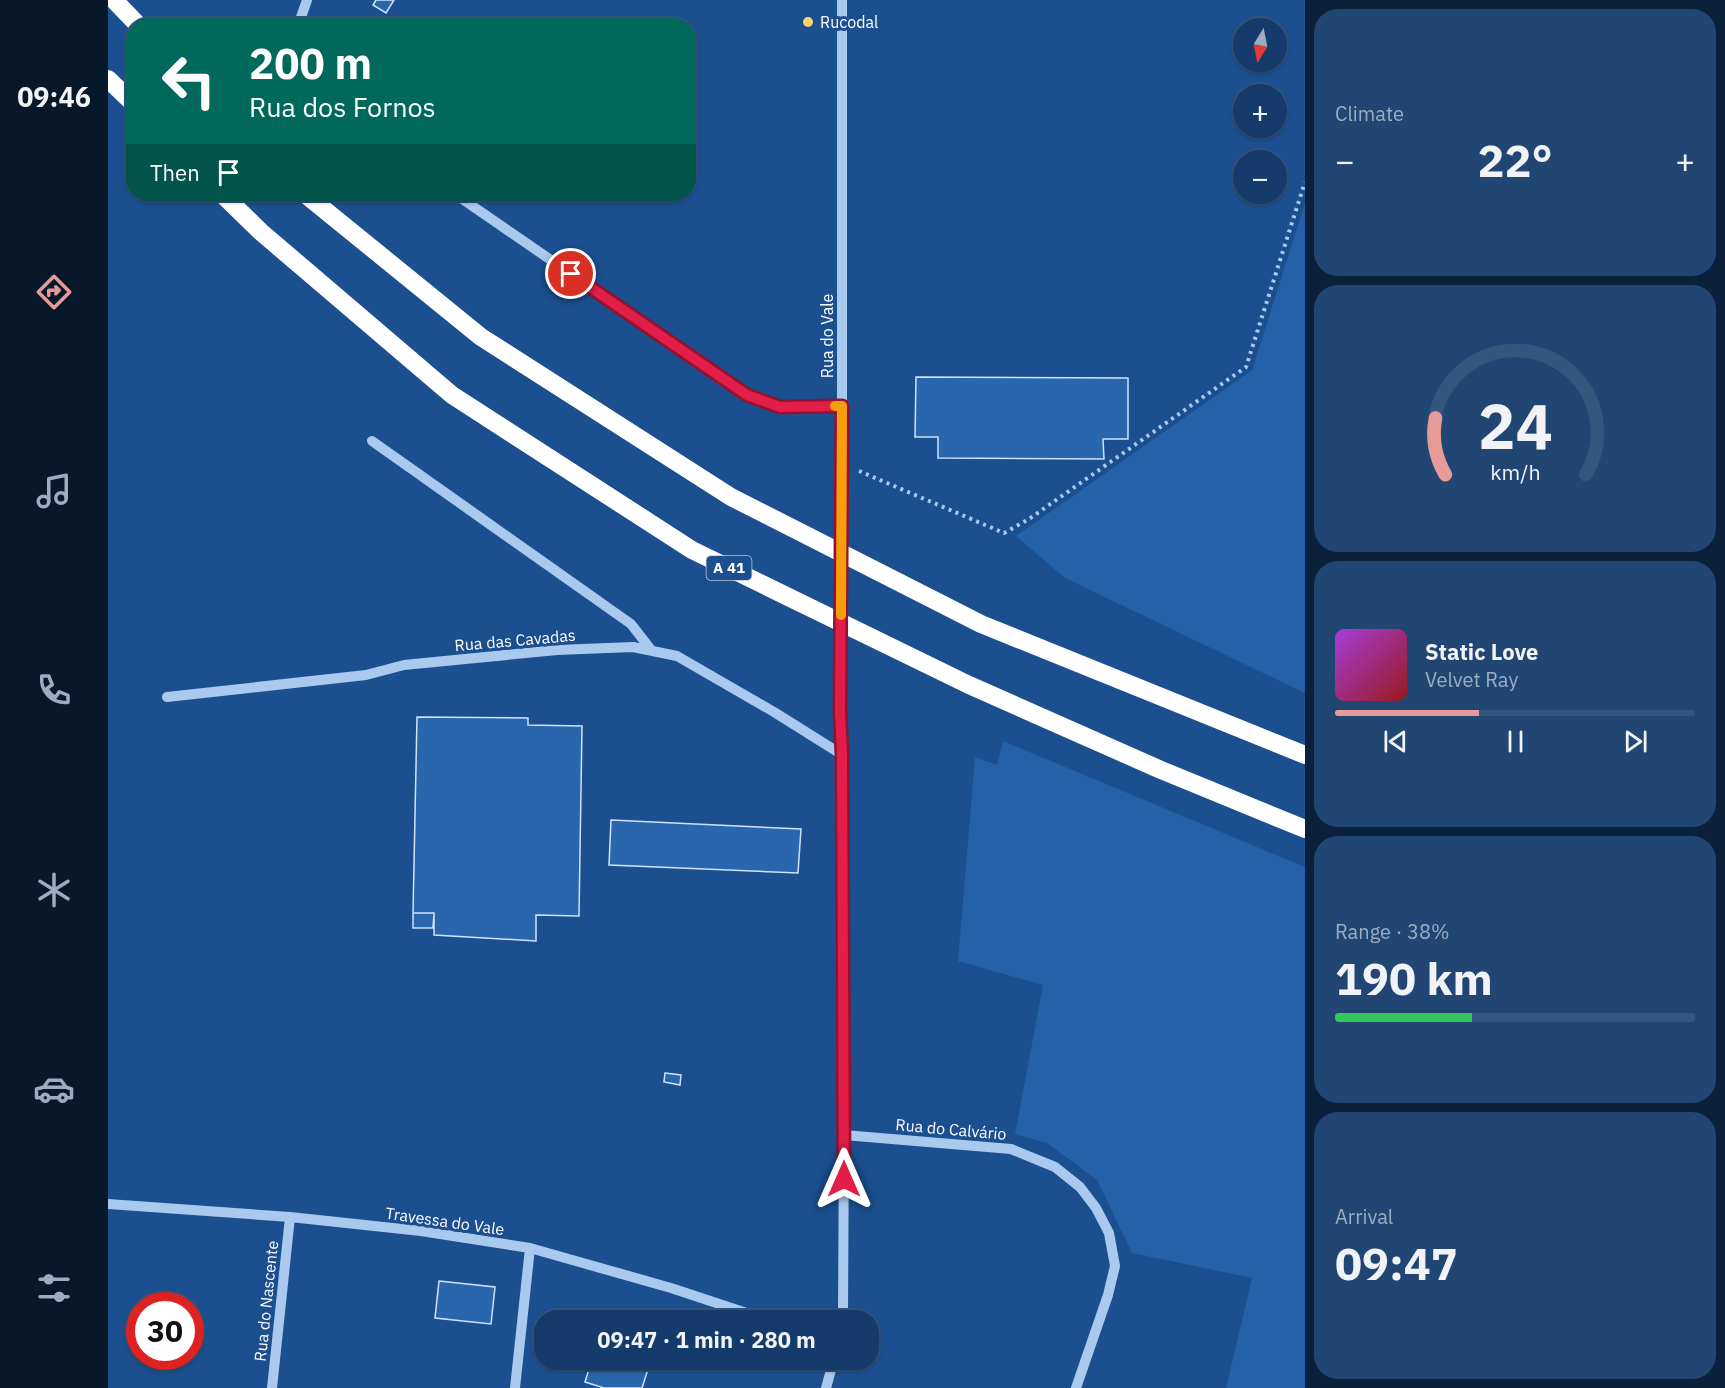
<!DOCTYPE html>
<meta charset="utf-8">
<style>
:root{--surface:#143b6b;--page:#214673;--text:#f1f3f6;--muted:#9dadc1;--line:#33557e;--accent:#e69b98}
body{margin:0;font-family:"IBM Plex Sans",sans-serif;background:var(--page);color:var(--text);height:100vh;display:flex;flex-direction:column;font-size:22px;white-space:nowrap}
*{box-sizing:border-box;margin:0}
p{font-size:20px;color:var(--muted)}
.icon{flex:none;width:33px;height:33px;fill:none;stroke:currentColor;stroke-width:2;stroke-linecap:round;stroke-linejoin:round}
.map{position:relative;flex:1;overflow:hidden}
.details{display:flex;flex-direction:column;gap:9px;padding:9px;background:#0b203b;width:420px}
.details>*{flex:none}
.hud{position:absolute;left:18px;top:18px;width:570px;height:183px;border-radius:24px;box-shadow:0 2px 4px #0004,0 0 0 2px var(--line);background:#00695c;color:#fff;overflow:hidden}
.needle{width:39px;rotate:190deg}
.buttons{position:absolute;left:1125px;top:18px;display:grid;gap:12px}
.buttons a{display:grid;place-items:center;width:54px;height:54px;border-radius:50%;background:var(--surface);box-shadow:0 2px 4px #0004,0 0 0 2px var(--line);font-size:30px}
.speed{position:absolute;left:18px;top:1292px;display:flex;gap:12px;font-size:30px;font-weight:700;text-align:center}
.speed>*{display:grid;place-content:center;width:78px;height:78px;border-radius:50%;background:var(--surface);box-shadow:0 2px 4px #0004,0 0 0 2px var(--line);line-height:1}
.speed .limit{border:9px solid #d22;background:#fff;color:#111}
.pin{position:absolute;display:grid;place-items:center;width:51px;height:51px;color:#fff;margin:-26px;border:3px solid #fff;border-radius:50%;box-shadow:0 2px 6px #0007}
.me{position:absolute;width:66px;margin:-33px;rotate:0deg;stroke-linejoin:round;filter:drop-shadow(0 0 4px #0008)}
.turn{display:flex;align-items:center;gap:21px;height:126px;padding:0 24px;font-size:27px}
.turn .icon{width:78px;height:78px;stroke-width:2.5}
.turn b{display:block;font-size:42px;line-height:51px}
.then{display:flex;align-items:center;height:57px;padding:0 24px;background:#0003;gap:12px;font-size:22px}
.big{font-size:45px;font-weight:700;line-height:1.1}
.details .tile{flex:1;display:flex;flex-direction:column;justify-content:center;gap:9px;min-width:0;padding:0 21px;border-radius:24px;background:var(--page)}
.details .dial{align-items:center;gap:0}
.dial svg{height:156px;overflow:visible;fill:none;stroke:var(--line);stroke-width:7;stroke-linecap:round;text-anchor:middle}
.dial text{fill:var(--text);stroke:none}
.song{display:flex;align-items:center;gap:18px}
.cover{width:72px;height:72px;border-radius:9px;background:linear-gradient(135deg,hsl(280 70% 55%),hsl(0 70% 35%))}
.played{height:6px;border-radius:3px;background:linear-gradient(90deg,var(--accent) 40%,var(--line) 40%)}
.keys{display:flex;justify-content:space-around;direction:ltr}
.heat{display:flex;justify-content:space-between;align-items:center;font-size:33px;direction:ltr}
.charge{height:9px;border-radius:4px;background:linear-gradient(90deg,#34c759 38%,var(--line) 0)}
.trip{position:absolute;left:426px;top:1310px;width:345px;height:60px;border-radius:24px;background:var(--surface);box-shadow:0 2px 4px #0004,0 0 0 2px var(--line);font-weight:700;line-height:60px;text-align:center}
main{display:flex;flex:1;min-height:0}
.tab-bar{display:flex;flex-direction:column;width:108px;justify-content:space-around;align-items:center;background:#08182b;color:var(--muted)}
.tab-bar .icon{width:42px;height:42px}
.tab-bar .active{color:var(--accent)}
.tab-bar b{font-size:27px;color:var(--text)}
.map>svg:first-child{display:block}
</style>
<main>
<nav class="tab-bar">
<b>09:46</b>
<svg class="icon active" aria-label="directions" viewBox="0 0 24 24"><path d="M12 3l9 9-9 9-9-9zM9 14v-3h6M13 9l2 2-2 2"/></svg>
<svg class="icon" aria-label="music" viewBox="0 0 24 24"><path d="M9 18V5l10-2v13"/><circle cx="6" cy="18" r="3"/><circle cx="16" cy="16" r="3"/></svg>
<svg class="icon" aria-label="phone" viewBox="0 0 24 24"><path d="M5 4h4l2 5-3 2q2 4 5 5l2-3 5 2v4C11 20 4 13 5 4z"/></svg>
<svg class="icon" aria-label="climate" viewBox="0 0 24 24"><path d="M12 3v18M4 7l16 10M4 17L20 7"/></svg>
<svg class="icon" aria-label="car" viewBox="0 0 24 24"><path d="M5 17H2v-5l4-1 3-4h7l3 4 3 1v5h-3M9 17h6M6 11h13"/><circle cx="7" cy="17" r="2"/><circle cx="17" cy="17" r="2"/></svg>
<svg class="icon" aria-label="filters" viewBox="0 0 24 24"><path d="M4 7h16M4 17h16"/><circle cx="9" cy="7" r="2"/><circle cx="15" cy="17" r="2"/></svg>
</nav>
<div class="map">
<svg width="1197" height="1388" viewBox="0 0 1197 1388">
<rect width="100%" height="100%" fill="#1b4f8f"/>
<path fill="#2461a8" d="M1197,203V693L957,578L908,536L1144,370Z
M895,741L1197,867V1388H1118L1144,1278L1024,1253L989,1180L939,1143L907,1134L935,985L850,961L867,757L889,765Z"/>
<path fill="#2a66ad" stroke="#cfe3fa" stroke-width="1.5" d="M268,0H286L278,13L265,5Z
M808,377L1020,378V439H995L996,459L830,458V437H807Z
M309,717L420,718V725L474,726L471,916L428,915V941L326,935V913H305Z
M503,820L693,829L690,873L501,865Z
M305,913H326L325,928H305Z
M557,1073L573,1075L572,1085L556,1082Z
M331,1281L387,1287L383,1324L327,1318Z
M484,1359H528L542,1363L534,1388H496L477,1382Z"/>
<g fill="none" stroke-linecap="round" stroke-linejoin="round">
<path stroke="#a9c9ee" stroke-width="4" stroke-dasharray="3 4.5" stroke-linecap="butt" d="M751,471L896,533L921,519L1138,367L1197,182"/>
<path stroke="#a9c9ee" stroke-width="10" d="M734,0V473
M190,26L199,0
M347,194L639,395L672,407L734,406
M264,441L523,624L544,651
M59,697L258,675L296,665L449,650L525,647L569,656L666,712L733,754
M732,712L733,754L736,1135L735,1311L734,1320
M736,1135L903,1149L947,1167L972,1187L988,1208L1001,1233L1007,1266L1000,1295L968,1388
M0,1204L182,1217L313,1231L422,1248L563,1288L660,1320
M164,1388L182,1217
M407,1388L422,1248
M718,1388L726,1359"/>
<path stroke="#fff" stroke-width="18" d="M6,0L31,26
M0,79L26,104
M114,194L153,232L344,395L584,550L861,685L1053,770L1197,829
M197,194L373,337L623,497L873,624L1197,755"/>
<path stroke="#a9c9ee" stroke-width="10" d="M732,712L734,473"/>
</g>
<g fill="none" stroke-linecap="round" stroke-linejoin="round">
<defs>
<path id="route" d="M463,274L639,395L672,407L734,406L732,712L734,754L736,1179"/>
</defs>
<use href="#route" stroke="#92132f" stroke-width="15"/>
<use href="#route" stroke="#e11d48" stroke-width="10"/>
<path stroke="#f59e0b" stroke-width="10" d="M727,406H734L733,615"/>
</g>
<circle fill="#ffd166" stroke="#1b4f8f" stroke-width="2" cx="700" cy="22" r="6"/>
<g text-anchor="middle" stroke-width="6" stroke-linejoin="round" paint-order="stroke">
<rect fill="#1b4f8f" stroke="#bbcadd" stroke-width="1.5" x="598.5" y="556" width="45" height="24" rx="4.5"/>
<g font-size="15" font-weight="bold" fill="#fff">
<text x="621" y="573">A 41</text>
</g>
<g font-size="16" fill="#fff" stroke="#1b4f8f" text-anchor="start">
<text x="712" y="28">Rucodal</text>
</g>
<g font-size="16" fill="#fff" stroke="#1b4f8f">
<text transform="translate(719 336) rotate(-90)" y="6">Rua do Vale</text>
<text transform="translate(407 640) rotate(-5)" y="6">Rua das Cavadas</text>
<text transform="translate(843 1129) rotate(5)" y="6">Rua do Calvário</text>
<text transform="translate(337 1221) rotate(8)" y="6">Travessa do Vale</text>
<text transform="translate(158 1301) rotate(-84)" y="6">Rua do Nascente</text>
</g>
</g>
</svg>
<div class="buttons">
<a><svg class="needle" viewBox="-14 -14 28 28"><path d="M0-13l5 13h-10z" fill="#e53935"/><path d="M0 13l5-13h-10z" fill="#9dadc1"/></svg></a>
<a>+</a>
<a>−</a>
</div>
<div class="speed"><div class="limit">30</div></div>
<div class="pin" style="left:463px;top:274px;background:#d93025"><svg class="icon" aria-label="arrive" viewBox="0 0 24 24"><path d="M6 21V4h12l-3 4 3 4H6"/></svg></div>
<svg class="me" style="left:736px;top:1179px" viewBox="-20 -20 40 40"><path d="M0-17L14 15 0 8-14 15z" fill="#e11d48" stroke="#fff" stroke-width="4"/></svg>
<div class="trip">09:47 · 1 min · 280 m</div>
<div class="hud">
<div class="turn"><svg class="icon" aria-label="left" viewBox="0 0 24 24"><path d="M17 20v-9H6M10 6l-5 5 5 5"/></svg><div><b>200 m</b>Rua dos Fornos</div></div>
<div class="then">Then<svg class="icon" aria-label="arrive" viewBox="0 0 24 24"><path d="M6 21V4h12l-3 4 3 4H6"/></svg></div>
</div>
</div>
<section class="details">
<div class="tile"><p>Climate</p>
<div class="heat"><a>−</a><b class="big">22°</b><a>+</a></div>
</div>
<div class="tile dial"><svg viewBox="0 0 100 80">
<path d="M14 69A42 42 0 1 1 86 69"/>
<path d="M14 69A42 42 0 0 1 9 40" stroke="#e69b98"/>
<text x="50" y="56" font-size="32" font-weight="700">24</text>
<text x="50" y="72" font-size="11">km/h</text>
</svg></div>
<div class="tile">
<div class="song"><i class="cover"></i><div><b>Static Love</b><p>Velvet Ray</p></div></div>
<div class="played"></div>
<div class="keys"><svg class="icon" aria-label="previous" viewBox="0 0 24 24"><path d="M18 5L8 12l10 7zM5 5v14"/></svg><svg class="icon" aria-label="pause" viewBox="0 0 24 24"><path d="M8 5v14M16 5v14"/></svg><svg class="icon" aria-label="next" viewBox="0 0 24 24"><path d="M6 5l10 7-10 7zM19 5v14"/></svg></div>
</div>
<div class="tile"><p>Range · 38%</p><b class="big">190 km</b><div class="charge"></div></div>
<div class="tile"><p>Arrival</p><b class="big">09:47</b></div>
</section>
</main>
